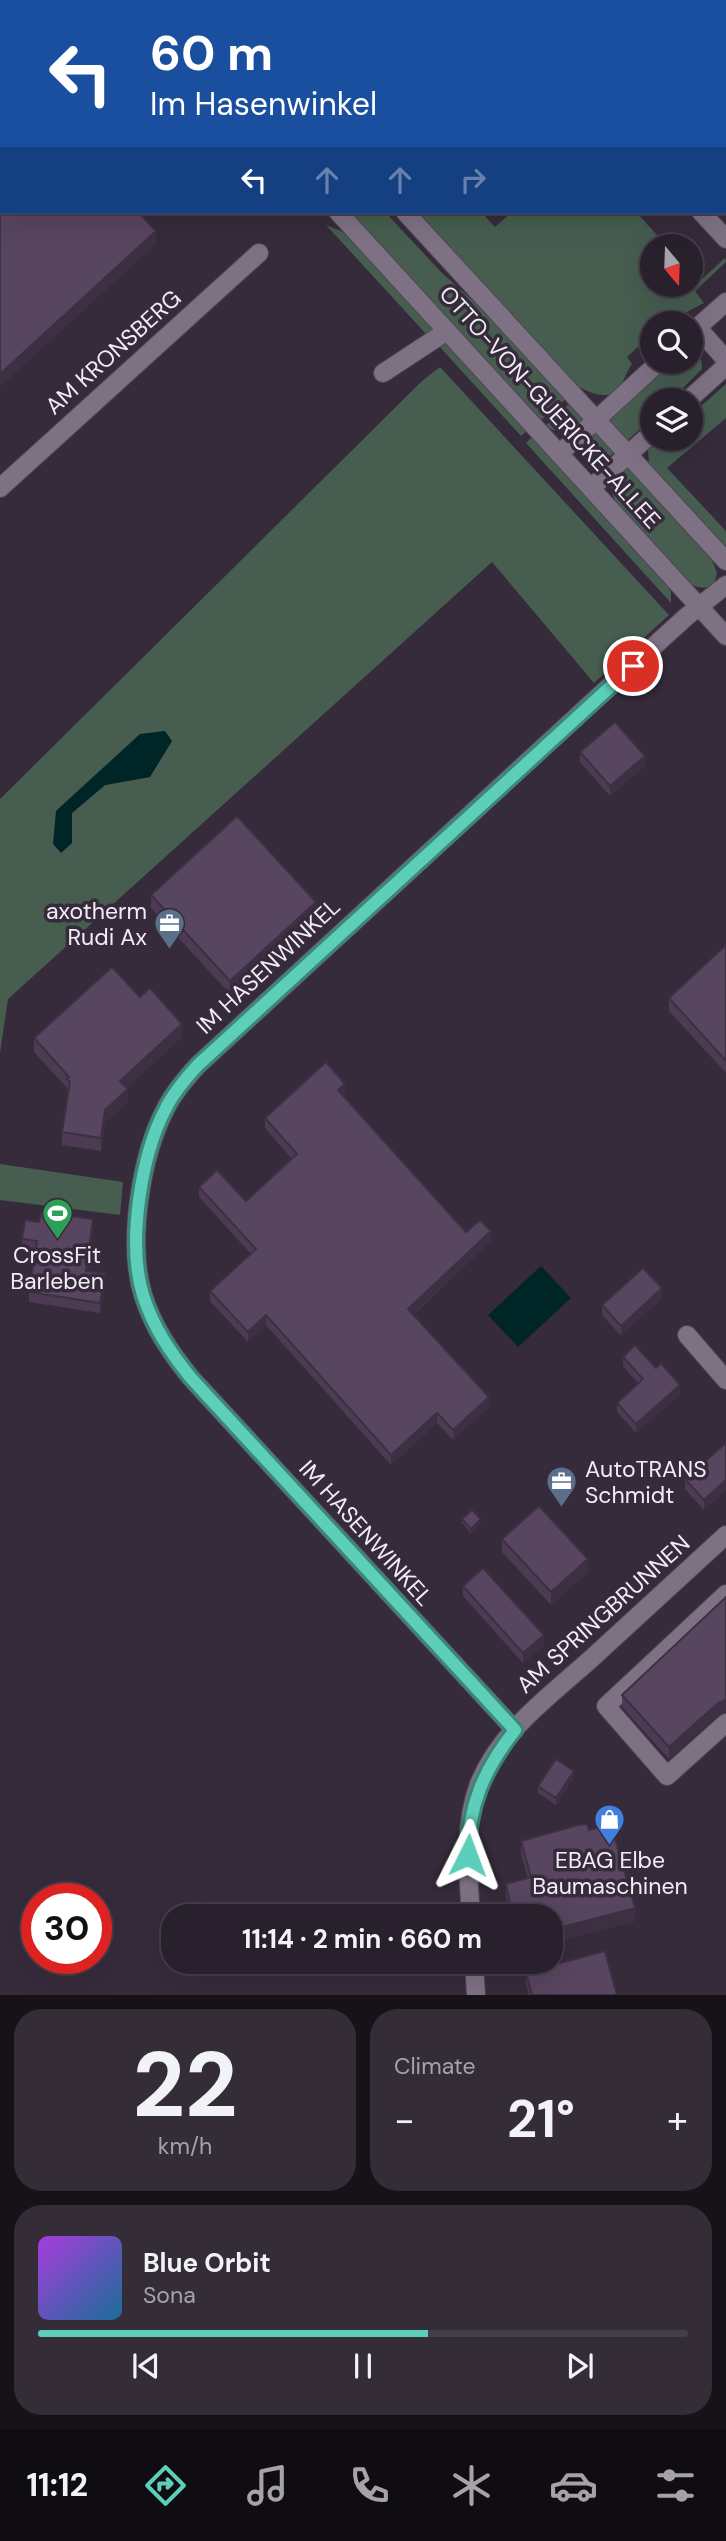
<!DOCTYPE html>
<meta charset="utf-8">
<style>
:root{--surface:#28202c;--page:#342d38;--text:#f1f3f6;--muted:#a5a3a9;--line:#443e48;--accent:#5dceb9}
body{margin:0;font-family:"DM Sans",sans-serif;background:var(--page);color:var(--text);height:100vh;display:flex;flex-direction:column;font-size:26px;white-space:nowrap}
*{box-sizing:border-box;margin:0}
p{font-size:23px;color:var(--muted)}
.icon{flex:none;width:38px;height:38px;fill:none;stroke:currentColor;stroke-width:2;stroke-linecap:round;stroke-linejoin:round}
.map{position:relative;height:1995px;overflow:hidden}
.sheet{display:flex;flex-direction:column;gap:14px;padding:14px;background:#161218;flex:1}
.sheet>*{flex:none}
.hud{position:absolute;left:0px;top:0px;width:726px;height:214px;box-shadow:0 7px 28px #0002,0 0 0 2px var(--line);background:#1a4fa0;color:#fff;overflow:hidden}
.needle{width:46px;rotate:161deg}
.tools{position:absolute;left:640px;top:234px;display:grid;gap:14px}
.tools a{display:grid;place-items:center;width:63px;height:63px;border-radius:50%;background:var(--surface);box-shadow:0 7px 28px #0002,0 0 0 2px var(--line);font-size:35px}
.speed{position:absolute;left:21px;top:1883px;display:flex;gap:14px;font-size:35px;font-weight:700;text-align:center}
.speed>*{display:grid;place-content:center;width:91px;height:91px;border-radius:50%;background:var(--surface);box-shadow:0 7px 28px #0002,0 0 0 2px var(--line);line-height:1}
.speed .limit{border:10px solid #d22;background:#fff;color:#111}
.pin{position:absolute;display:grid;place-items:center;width:60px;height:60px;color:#fff;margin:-30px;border:4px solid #fff;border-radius:50%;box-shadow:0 2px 7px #0007}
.me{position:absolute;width:77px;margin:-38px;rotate:3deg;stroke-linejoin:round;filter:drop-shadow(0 0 5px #0008)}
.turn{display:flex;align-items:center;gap:24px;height:147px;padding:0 35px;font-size:32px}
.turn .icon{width:91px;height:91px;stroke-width:2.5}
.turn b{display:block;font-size:49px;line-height:60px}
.lanes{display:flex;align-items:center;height:66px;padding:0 35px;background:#0003;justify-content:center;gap:35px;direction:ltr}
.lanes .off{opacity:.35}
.big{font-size:52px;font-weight:700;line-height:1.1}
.sheet .tile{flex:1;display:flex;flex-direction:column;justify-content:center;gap:10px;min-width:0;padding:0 24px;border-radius:28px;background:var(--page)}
.sheet .dial{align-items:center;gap:0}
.dial b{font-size:91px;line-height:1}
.song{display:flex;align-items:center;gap:21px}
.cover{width:84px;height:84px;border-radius:10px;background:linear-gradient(135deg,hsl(280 70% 55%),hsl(200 70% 35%))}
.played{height:7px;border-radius:4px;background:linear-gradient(90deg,var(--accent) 60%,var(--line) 60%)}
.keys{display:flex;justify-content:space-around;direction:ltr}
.heat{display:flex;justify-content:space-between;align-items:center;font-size:38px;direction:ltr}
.sheet .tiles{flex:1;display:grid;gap:14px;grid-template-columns:1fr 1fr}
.tile:last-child{grid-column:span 2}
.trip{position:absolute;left:161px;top:1904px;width:402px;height:70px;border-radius:28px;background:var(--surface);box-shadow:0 7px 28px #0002,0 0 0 2px var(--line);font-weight:700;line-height:70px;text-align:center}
.dock{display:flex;height:112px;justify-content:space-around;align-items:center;background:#100d12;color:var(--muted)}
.dock .icon{width:49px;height:49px}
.dock .active{color:var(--accent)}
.dock b{font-size:32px;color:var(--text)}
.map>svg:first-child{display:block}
</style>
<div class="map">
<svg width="726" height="1995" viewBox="0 0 726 1995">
<rect width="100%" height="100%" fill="#362b3b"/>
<path fill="#465d50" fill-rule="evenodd" d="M350,212H385L443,274L487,313L567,398L540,421Z
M415,212H481L495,227L512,212H636L668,247H653V285H691V273L700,281L725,258L726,262L695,291L704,303L664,324H653V333L627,357L632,364C627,371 624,381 619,388C608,402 589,392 577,386Z
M326,225L343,232L436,331L428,336Z
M445,341L527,431L521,436L438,345Z
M691,352C701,354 702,361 702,369L670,401H653V417L627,441L608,420L671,362H691Z
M440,367L669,615L594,683L492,562L8,999L0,1053V799L422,381ZM140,735L150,777L105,785L72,813L56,811Z
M726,384V418L667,468L726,531V552L649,465L648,449L653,439H691V415Z
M570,403L585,419C572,431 561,436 545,426Z
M595,432L614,453C604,461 595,466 583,459L581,448L584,441Z
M532,437L666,583L671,592V603L526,443Z
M625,463L711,557L717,573L714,584C704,590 696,588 687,582C673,566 614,509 612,492C610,479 617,472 625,463Z
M0,1164L123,1182L120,1215L0,1200Z"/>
<path fill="#002526" d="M165,731L172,741L150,777L105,785L72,813V843L61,853L53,844L56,811L140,734Z
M541,1266L571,1298L518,1347L488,1315Z"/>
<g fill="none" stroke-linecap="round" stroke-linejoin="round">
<defs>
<path id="minor" d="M163,0L165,2
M508,0L509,2
M338,2L340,0
M338,212L726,636
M405,212L726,561
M701,212L726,239
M697,327L726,360
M691,333L726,302
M383,373L447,331
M687,401L726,366
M559,454L659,362
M0,488L259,253
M591,488L653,432
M687,1335L726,1380
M726,1594L606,1706L667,1776L726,1723
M515,1730L191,1378C170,1352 153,1327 143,1295C127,1243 141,1155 166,1108C174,1092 186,1078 198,1065L599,696L686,617L726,585
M471,1916C468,1872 463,1827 479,1784C500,1731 551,1695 592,1658C637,1617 681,1576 726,1535
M474,1962L476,1995"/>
</defs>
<use href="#minor" stroke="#514755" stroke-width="20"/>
<use href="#minor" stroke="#7e7184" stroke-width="18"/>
</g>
<path fill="#4c3b53" d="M580,752L645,766L610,796L580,762Z
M151,895L316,915L230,994L151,908Z
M726,945V1073L669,1011V998Z
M140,997L182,1037L126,1088L128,1102L105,1123L101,1151L62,1145V1132L68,1093L67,1088L34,1052V1038Z
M345,1094L343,1096L466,1232L491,1241L413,1315L489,1407L453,1440L437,1423L391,1465L266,1325L248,1342L210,1301V1291L251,1254L199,1197V1187L246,1201L292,1159L265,1128V1118Z
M93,1229L88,1271L105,1283L100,1313L29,1302V1292L36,1251L22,1249V1239Z
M662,1298L621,1336L602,1315V1305Z
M623,1357L680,1394L636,1433L617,1412V1403L638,1383L623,1366Z
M726,1443V1490L704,1510L685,1489V1479Z
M462,1519L481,1523L471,1533L462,1523Z
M502,1539L588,1572L551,1605L502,1552Z
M463,1586L544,1645L523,1663L463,1596Z
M726,1597V1712L718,1715L669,1759L622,1707V1695Z
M574,1777L556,1805L538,1793V1786Z
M589,1830L635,1921L551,1943V1916H509L506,1897V1884L528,1878L521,1854V1841Z
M526,1972L617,1995H529L526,1983Z"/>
<path fill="#3e3043" d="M156,231V244L0,387V374Z
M645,756V766L610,796V786Z
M316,902V915L230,994V981Z
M182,1024V1037L120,1094V1081Z
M345,1084V1094L338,1100V1090Z
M128,1089V1102L105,1123L101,1151V1138L105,1110Z
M93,1219V1229L86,1281V1271Z
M491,1231V1241L408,1319V1309Z
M105,1273V1283L100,1313V1303Z
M662,1288V1298L621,1336V1326Z
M266,1315V1325L248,1342V1332Z
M680,1385V1394L636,1433V1424Z
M489,1397V1407L453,1440V1430Z
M437,1413V1423L391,1465V1455Z
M726,1480V1490L704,1510V1500Z
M481,1519V1523L471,1533V1529Z
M588,1559V1572L551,1605V1592Z
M544,1635V1645L523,1663V1653Z
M726,1700V1712L718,1715L669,1759V1747L718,1703Z
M574,1771V1777L556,1805V1798Z
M635,1908V1921L551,1943V1930Z"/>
<path fill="#584560" stroke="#3e3043" stroke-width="2" d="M2,209V212H138L156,231L0,374V210Z
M615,722L645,756L610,786L580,752Z
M237,816L316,902L230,981L151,895Z
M726,945V1061L669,998Z
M112,967L140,997L150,988L182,1024L120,1081L128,1089L105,1110L101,1138L62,1132L70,1082L67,1079L69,1077L34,1038Z
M326,1062L345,1084L338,1090L466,1232L480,1220L491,1231L408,1309L489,1397L453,1430L437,1413L391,1455L266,1315L248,1332L210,1291L256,1249L199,1187L217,1170L246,1201L297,1154L265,1118Z
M41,1212L93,1219L86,1271L105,1273L100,1303L29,1292L37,1241L22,1239L25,1220L39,1222Z
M643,1268L662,1288L621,1326L602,1305Z
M635,1345L656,1368L661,1363L680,1385L636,1424L617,1403L643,1379L623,1357Z
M726,1443V1480L704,1500L685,1479Z
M539,1506L588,1559L551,1592L502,1539Z
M472,1510L481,1519L471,1529L462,1519Z
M483,1568L544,1635L523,1653L463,1586Z
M726,1597V1700L718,1703L669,1747L622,1695Z
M556,1759L574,1771L556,1798L538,1786Z
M587,1824L589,1830L611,1824L635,1908L551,1930V1916H510L509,1913L511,1910L506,1884L531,1877L521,1841L578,1825Z
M605,1951L617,1995H532L526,1972Z"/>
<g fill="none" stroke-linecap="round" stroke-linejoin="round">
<defs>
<path id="route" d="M468,1855C468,1805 485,1768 515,1730L191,1378C170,1352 153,1327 143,1295C127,1243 141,1155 166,1108C174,1092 186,1078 198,1065L633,666"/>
</defs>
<use href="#route" stroke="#3c8678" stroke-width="18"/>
<use href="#route" stroke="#5dceb9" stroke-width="12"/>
</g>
<defs>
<symbol id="office-pin" viewBox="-11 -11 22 30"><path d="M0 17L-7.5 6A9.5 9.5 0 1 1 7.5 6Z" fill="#5c6f8a" stroke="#362b3b"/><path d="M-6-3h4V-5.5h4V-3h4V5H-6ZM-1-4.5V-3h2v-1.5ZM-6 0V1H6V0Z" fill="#fff"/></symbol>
<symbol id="stadium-pin" viewBox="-11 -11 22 30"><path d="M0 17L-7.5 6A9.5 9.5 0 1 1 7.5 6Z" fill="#2e9e5b" stroke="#362b3b"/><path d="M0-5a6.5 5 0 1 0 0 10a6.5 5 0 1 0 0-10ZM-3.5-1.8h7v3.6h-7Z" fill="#fff"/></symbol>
<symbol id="shop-pin" viewBox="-11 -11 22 30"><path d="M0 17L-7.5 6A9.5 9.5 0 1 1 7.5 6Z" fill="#3f7fe0" stroke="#362b3b"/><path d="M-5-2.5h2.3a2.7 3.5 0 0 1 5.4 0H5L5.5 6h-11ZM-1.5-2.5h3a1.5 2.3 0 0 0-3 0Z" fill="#fff"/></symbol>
</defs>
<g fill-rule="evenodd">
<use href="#office-pin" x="152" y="906" width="35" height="47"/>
<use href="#stadium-pin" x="40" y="1196" width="35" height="47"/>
<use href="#office-pin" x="544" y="1464" width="35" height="47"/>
<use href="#shop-pin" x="592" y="1802" width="35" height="47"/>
</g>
<g text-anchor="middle" stroke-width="7" stroke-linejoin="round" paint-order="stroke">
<g font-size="23" fill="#f3ecf7" stroke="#362b3b">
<text transform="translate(113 352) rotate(-42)" y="8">AM KRONSBERG</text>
<text transform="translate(550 407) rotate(48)" y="8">OTTO-VON-GUERICKE-ALLEE</text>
<text transform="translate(268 966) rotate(-43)" y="8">IM HASENWINKEL</text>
<text transform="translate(366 1533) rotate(48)" y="8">IM HASENWINKEL</text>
<text transform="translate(603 1614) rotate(-42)" y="8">AM SPRINGBRUNNEN</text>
</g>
<g font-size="23" fill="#f3ecf7" stroke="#362b3b">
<text x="147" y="919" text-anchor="end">axotherm<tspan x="147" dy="26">Rudi Ax</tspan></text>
<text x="57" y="1263">CrossFit<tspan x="57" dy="26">Barleben</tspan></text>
<text x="585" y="1477" text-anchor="start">AutoTRANS<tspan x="585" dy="26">Schmidt</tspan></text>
<text x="610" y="1868">EBAG Elbe<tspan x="610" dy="26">Baumaschinen</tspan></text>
</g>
</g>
</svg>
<div class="tools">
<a><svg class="needle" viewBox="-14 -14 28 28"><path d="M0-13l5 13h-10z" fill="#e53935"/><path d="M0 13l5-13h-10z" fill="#a5a3a9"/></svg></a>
<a><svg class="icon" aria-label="search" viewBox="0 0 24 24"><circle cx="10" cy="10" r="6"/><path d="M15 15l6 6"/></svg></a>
<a><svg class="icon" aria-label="layers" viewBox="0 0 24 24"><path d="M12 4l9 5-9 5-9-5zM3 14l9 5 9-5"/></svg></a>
</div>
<div class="speed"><div class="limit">30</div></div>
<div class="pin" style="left:633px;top:666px;background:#d93025"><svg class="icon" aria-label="arrive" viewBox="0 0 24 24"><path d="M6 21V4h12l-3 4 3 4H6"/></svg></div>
<svg class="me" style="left:468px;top:1855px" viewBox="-20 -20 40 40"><path d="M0-17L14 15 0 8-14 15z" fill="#5dceb9" stroke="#fff" stroke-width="4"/></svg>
<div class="trip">11:14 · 2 min · 660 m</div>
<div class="hud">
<div class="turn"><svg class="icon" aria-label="left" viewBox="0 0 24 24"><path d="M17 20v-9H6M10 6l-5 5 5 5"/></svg><div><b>60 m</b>Im Hasenwinkel</div></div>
<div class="lanes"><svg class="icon" aria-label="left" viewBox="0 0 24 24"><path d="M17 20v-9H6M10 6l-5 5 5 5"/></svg><svg class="icon off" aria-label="ahead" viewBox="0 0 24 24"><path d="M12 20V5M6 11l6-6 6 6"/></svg><svg class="icon off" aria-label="ahead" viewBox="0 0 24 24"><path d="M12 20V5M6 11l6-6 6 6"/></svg><svg class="icon off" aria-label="right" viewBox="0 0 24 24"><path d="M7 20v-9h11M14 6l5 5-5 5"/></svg></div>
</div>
</div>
<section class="sheet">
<div class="tiles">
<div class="tile dial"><b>22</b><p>km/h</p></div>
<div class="tile"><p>Climate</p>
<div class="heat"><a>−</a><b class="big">21°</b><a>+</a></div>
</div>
<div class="tile">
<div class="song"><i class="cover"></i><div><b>Blue Orbit</b><p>Sona</p></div></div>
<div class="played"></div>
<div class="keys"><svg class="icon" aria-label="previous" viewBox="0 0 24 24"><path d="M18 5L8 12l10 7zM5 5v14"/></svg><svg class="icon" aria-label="pause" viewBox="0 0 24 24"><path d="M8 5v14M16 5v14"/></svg><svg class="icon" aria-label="next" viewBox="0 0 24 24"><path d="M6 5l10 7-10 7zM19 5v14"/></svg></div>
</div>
</div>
</section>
<nav class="dock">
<b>11:12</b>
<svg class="icon active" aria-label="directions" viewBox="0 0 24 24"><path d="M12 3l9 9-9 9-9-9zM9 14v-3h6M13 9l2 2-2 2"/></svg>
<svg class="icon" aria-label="music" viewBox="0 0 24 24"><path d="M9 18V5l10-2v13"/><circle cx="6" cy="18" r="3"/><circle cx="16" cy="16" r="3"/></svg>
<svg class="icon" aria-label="phone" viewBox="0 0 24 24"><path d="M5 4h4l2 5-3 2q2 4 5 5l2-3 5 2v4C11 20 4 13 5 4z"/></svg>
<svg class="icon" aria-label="climate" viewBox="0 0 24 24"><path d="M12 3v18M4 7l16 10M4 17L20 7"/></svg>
<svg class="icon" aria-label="car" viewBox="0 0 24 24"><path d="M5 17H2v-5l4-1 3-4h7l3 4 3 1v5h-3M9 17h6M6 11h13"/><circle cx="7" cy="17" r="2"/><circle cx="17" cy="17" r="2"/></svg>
<svg class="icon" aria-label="filters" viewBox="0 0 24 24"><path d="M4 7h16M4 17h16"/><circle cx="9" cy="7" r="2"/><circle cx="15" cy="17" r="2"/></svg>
</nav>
